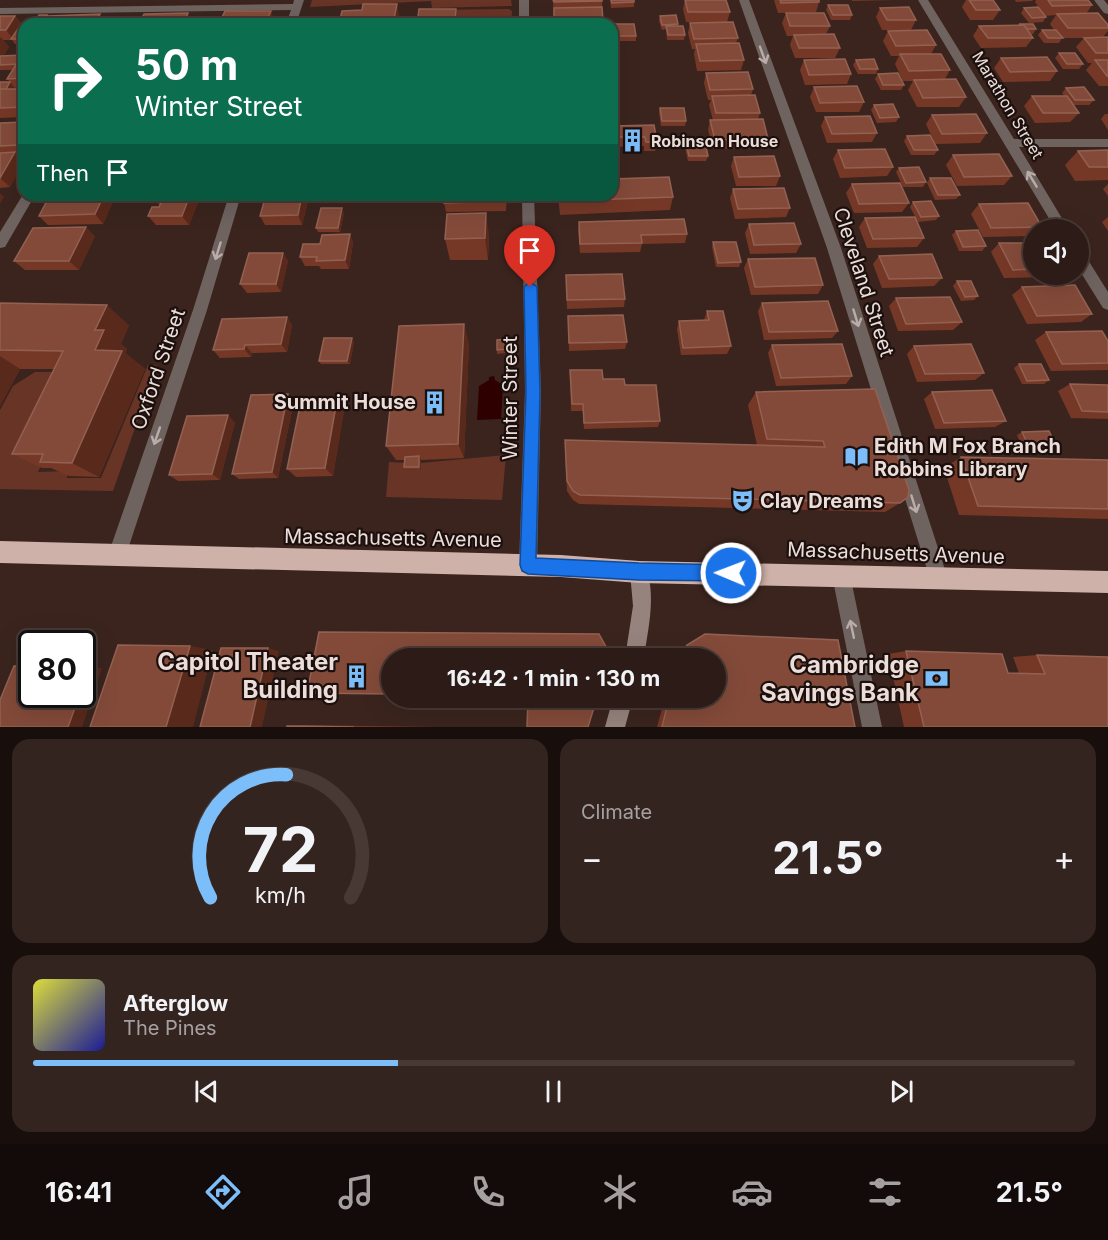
<!DOCTYPE html>
<meta charset="utf-8">
<style>
:root{--surface:#2c1b16;--page:#34241f;--text:#f1f3f6;--muted:#a6a1a1;--line:#483935;--accent:#7cbef9}
body{margin:0;font-family:Inter,sans-serif;background:var(--page);color:var(--text);height:100vh;display:flex;flex-direction:column;font-size:22px;white-space:nowrap}
*{box-sizing:border-box;margin:0}
p{font-size:20px;color:var(--muted)}
.icon{flex:none;width:33px;height:33px;fill:none;stroke:currentColor;stroke-width:2;stroke-linecap:round;stroke-linejoin:round}
.map{position:relative;height:727px;overflow:hidden}
.sheet{display:flex;flex-direction:column;gap:12px;padding:12px;background:#180f0c;flex:1}
.sheet>*{flex:none}
.guide{position:absolute;left:18px;top:18px;width:600px;height:183px;border-radius:18px;box-shadow:0 6px 24px #0002,0 0 0 2px var(--line);background:#0b6e4f;color:#fff;overflow:hidden}
.fabs{position:absolute;left:1023px;top:219px;display:grid;gap:12px}
.fabs a{display:grid;place-items:center;width:66px;height:66px;border-radius:50%;background:var(--surface);box-shadow:0 6px 24px #0002,0 0 0 2px var(--line);font-size:30px}
.speed{position:absolute;left:18px;top:630px;display:flex;gap:12px;font-size:30px;font-weight:700;text-align:center}
.speed>*{display:grid;place-content:center;width:78px;height:78px;border-radius:50%;background:var(--surface);box-shadow:0 6px 24px #0002,0 0 0 2px var(--line);line-height:1}
.speed .limit{border:3px solid #111;border-radius:9px;background:#fff;color:#111}
.pin{position:absolute;display:grid;place-items:center;width:51px;height:51px;color:#fff;margin:-62px -26px;border-radius:50% 50% 50% 0;rotate:-45deg;box-shadow:0 0 6px #0007}
.pin .icon{rotate:45deg}
.me{position:absolute;width:66px;margin:-33px;rotate:271deg;stroke-linejoin:round;filter:drop-shadow(0 0 4px #0008)}
.turn{display:flex;align-items:center;gap:21px;height:126px;padding:0 18px;font-size:27px}
.turn .icon{width:78px;height:78px;stroke-width:2.5}
.turn b{display:block;font-size:42px;line-height:51px}
.then{display:flex;align-items:center;height:57px;padding:0 18px;background:#0003;gap:12px;font-size:22px}
.big{font-size:45px;font-weight:700;line-height:1.1}
.sheet .tile{flex:1;display:flex;flex-direction:column;justify-content:center;gap:9px;min-width:0;padding:0 21px;border-radius:18px;background:var(--page)}
.sheet .dial{align-items:center;gap:0}
.dial svg{height:156px;overflow:visible;fill:none;stroke:var(--line);stroke-width:7;stroke-linecap:round;text-anchor:middle}
.dial text{fill:var(--text);stroke:none}
.song{display:flex;align-items:center;gap:18px}
.cover{width:72px;height:72px;border-radius:9px;background:linear-gradient(135deg,hsl(60 70% 55%),hsl(240 70% 35%))}
.played{height:6px;border-radius:3px;background:linear-gradient(90deg,var(--accent) 35%,var(--line) 35%)}
.keys{display:flex;justify-content:space-around;direction:ltr}
.heat{display:flex;justify-content:space-between;align-items:center;font-size:33px;direction:ltr}
.sheet .tiles{flex:1;display:grid;gap:12px;grid-template-columns:1fr 1fr}
.tile:last-child{grid-column:span 2}
.trip{position:absolute;left:381px;top:648px;width:345px;height:60px;border-radius:30px;background:var(--surface);box-shadow:0 6px 24px #0002,0 0 0 2px var(--line);font-weight:700;line-height:60px;text-align:center}
.tab-bar{display:flex;height:96px;justify-content:space-around;align-items:center;background:#120b09;color:var(--muted)}
.tab-bar .icon{width:42px;height:42px}
.tab-bar .on{color:var(--accent)}
.tab-bar b{font-size:27px;color:var(--text)}
.map>svg:first-child{display:block}
</style>
<div class="map">
<svg width="1108" height="727" viewBox="0 0 1108 727">
<rect width="100%" height="100%" fill="#3b241e"/>
<path fill="#683426" d="M312,0H511L512,6L432,8L431,1L310,7Z
M509,9L512,11L511,24H459V18L430,19L432,10Z
M148,365H157L113,491L0,489V410L13,386L35,372H76L79,379L38,472L68,471L67,478H101Z
M506,455L502,500L386,497L389,462L407,463L406,469L420,470L421,463Z"/>
<path fill="#2e0100" d="M494,376L495,380L503,385L501,419L477,420L479,386L489,380V377Z"/>
<g fill="none" stroke-linecap="round" stroke-linejoin="round">
<path fill="#6f6360" fill-rule="evenodd" d="M294,0H304L296,24H286L291,10L0,14V8L293,4Z
M519,0H529V24H519Z
M739,0H749L841,248L948,579L945,585L939,588L933,585L930,579L827,248Z
M918,0H928L1014,139H1108V147H1019L1069,230H1056Z
M1094,0H1104L1108,5V14L1104,13Z
M24,193V195H35L5,247L0,248V232Z
M229,195H241L207,310L126,555L123,561L117,564L111,561L108,555L193,310Z
M522,195H534L541,391L537,565L534,571L528,574L522,571L519,565L525,391Z
M1078,251L1083,252L1108,292V310L1103,308L1078,268Z
M841,566L847,569L850,575L882,727H862L832,575L835,569Z"/>
<path fill="#96837d" fill-rule="evenodd" d="M639,563L645,566C657,594 648,629 644,658H625L633,606L630,572L633,566Z
M613,698H633L625,727H605Z"/>
<path fill="#ceb1a8" fill-rule="evenodd" d="M0,541L561,555L639,561L1108,571V593L639,583L561,577L0,563Z"/>
</g>
<path fill="#763826" d="M553,0H602L603,24H554Z
M610,0H634V7L611,8Z
M685,0L730,12L727,22H686L683,9Z
M774,0H819V2L816,12L778,13Z
M852,0H894L852,1Z
M966,0H993L1000,10L993,20H970L962,7Z
M1015,0H1033L1032,1L1016,2Z
M1036,0H1088L1092,5L1086,14L1108,25V31L1103,37H1108V86H1099L1086,70L1092,63H1088L1076,47L1084,38H1062L1059,43H1044L1038,35L1042,30H1054L1050,24L1056,15L1045,16L1035,2Z
M828,5L852,15L850,20H831L826,10Z
M880,8L916,20L911,30H882L876,17Z
M1024,8L1046,17L1043,22L1029,23L1021,13Z
M786,13L830,26L826,34L840,48L835,58H795L790,45L793,36H787L782,23Z
M0,16H15L23,26L21,28H24V44H15L12,40H3L9,47L3,56L24,55V89H16L14,87L13,89H24V117L0,118V82H10L7,79L13,70H0Z
M660,16L678,24L677,26L685,35L684,40H667L666,29L662,30L659,21Z
M690,23L738,38L736,43L744,60L741,70L697,71L694,54L695,49H692L688,33Z
M615,24L636,36V41H616L615,29Z
M979,26L1036,29L1033,34H1031L1033,38L1026,47L981,48L973,36Z
M888,31L936,45L931,54L950,70L945,79L966,97L959,107H917L908,90L913,81H903L895,64L899,56H891L883,41Z
M1059,53L1083,64L1079,69H1063L1055,58Z
M1001,58L1057,71L1050,81L1003,82L994,68Z
M804,60L851,74L847,84L805,85L800,70Z
M856,60L878,69L876,74H858L853,65Z
M706,73L753,89L751,95L760,113L758,119L768,139L765,148L713,149L708,130L710,120H713L709,105L711,100H708L704,83Z
M878,74L904,85L901,90H881L875,79Z
M612,80L619,98L618,107H612Z
M814,87L864,102L859,112H816L810,97Z
M1066,88L1094,100L1089,105H1073L1079,113L1070,122L1035,123L1024,106L1032,96H1064L1062,93Z
M874,105L899,117L896,122L877,123L871,110Z
M660,108L686,121L685,126H661L659,112Z
M1105,114H1108V130L1101,119Z
M932,115L987,133L980,143L935,144L926,124Z
M825,117L877,133L872,142L827,143L821,126Z
M24,122V155H17L24,162L10,187L0,188V123Z
M654,125L657,142L655,151H644V146L614,147V152H612V126Z
M907,136L938,150L934,155H911L904,141Z
M686,143L708,156L706,161H688L685,148Z
M838,150L893,167L887,176L840,178L833,159Z
M1108,150V180L1075,181L1065,165L1078,151Z
M953,155L1012,176L1004,185L957,186L946,165Z
M734,157L780,176L776,186H736L731,166Z
M899,168L926,182L923,187H903L896,172Z
M930,178L960,195L956,199L935,200L927,183Z
M852,184L909,203L902,212L854,213L846,193Z
M1108,184V196L1103,189Z
M733,189L790,208L786,217L735,219L730,198Z
M50,195H113L115,197L103,224L48,225L39,216Z
M152,195H201L189,225H156L148,216L160,206L152,197Z
M266,195H305L308,201L302,225H265L260,216Z
M445,195H507L506,211L446,212L444,203Z
M558,195H612L673,197L670,210L560,215Z
M913,202L939,216L936,220L918,222L910,207Z
M979,204L1042,227L1039,230H1034V235L1033,236L983,237L971,214Z
M344,213L340,232H318L316,228Z
M1108,217V231L1102,222Z
M865,218L924,238L917,247L867,248L859,227Z
M579,222L687,234L685,243L642,244L640,252L580,253L578,231Z
M749,224L801,244L796,253L750,254L745,233Z
M956,231L986,246L982,251H959L952,235Z
M350,234L353,243L349,269H321L319,266H305L300,257L320,244Z
M489,235L488,260H450L445,239Z
M95,236L79,270H25L14,261Z
M713,242L741,262L739,267H716L712,247Z
M999,243H1034V274H1059L1056,277L1004,278L991,252Z
M283,253L288,261L281,292L247,293L240,284Z
M879,256L942,278L934,286L882,288L873,264Z
M748,259L823,285L818,294L751,295L744,268Z
M566,275L625,299L624,307L567,309Z
M957,281L978,296L974,300L961,301L953,286Z
M1022,287L1092,314L1081,322L1027,324L1012,295Z
M896,298L962,322L953,330L898,331L889,306Z
M0,303L129,325L121,344L127,349L125,353L145,369L99,477L69,476L51,468H42L12,454L55,369H20L0,406Z
M762,303L838,331L832,338L764,340L758,311Z
M707,311L731,346L727,354L681,355L677,329L679,321L704,320Z
M568,316L627,342L625,349L569,351Z
M287,317L292,325L287,352L252,353L251,357L220,358L213,350Z
M1046,332L1108,341V370L1051,371L1035,340Z
M506,339V353L497,354V350Z
M354,342L350,364H321L319,361Z
M469,343L464,458L421,460L420,470L406,469L404,467L405,460H396L386,446Z
M772,345L852,376L846,384L776,386L768,353Z
M914,346L984,373L975,380L917,382L907,354Z
M1019,364L1049,380L1044,384H1022L1014,368Z
M570,370L603,379L660,421L658,427L584,429L583,411H571Z
M1070,384L1108,385V419L1071,418L1058,391Z
M875,389L900,503L885,512L579,504L573,500L567,491L565,452V440L757,445L748,405L756,392Z
M932,392L1006,421L995,427L935,429L924,399Z
M294,401L278,478L239,479L232,474Z
M344,410L333,476L296,477L287,469Z
M235,422L220,480L178,481L169,475Z
M1022,432L1057,448L1051,451L1024,452L1017,435Z
M961,457L1108,460V519L959,515L944,468Z
M705,634L855,727H657L665,698H716V658H676L682,648Z
M906,651L1008,673H1019L1013,657L1037,655L1108,727H904L888,654Z
M301,725L435,727H287V726Z"/>
<path fill="#59291b" d="M397,4L400,18L399,24H393Z
M456,9L458,24H456Z
M271,11L275,21L273,24H265Z
M188,13L193,23V24H183Z
M100,14L106,24H94Z
M15,16L23,26L14,39H13L6,30Z
M1,37L9,47L0,60V38Z
M10,82L14,87L9,96L4,91Z
M24,137V151L19,145Z
M15,152L24,162L10,187L0,178Z
M0,193L4,197L0,204Z
M104,195H113L115,197L103,224L95,214Z
M190,195H201L189,225L182,216Z
M302,195H305L308,201L302,225L298,215Z
M342,208L344,213L340,232L338,228Z
M486,213L489,235L488,260L485,238Z
M86,227L95,236L79,270L69,261Z
M350,234L353,243L349,269L345,260Z
M283,253L288,261L281,292L276,284Z
M107,305L129,325L121,344L127,349L125,353L145,369L99,477L72,463L95,330Z
M287,317L292,325L287,352L281,344Z
M464,324L469,343L464,458L458,444Z
M352,338L354,342L350,364L347,361Z
M245,345L252,353L251,357L244,349Z
M0,356L20,369L0,406Z
M288,394L294,401L278,478L272,472Z
M337,400L344,410L333,476L325,468Z
M228,415L235,422L220,480L212,474Z
M419,456L421,459L420,470L419,467Z
M190,646L213,650L193,727H166Z
M268,648L279,651L262,727H250Z
M89,667L102,668L82,727H68L80,694H82V686Z"/>
<path fill="#834a39" stroke="#936152" stroke-width="1.5" d="M553,0H602V1L554,2Z
M611,0H634V2L612,3Z
M685,0H726L730,12H688Z
M780,0H819V2L781,3Z
M969,0H993L1000,10H976Z
M1048,0H1088L1092,5L1052,6Z
M363,4H397L393,24H339L342,11L362,10Z
M828,5H848L852,15H833Z
M602,7L603,20L554,21V8Z
M909,7L916,20H887L880,8Z
M1038,7L1046,17L1032,18L1024,8Z
M419,9H456L455,22H460L459,24H417Z
M225,11H271L265,24H219Z
M188,13L183,24H139L144,14Z
M786,13H824L830,26H790Z
M1098,13L1108,25V28H1068L1057,14Z
M100,14L94,24H43L48,16Z
M39,15H47L42,24H34Z
M676,15L678,24L662,25L660,16Z
M0,16H15L6,30H0Z
M733,22L738,38L694,39L690,23Z
M615,24H634L636,36H617Z
M1019,24H1033L1036,29H1027L1024,25Z
M1024,25L1033,38H988L979,26Z
M666,26H683L685,35H668Z
M24,28V39H11L18,29Z
M927,30L936,45L896,46L888,31Z
M1042,30H1056L1063,38H1048Z
M834,34L840,48H799L794,35Z
M1108,37V53H1096L1084,38Z
M739,43L744,60L700,61L696,44Z
M1059,53H1075L1083,64H1067Z
M900,54H941L950,70L909,71Z
M24,55V60H19L17,64L0,65V56Z
M1047,57L1057,71L1010,72L1001,58Z
M845,59L851,74L809,75L804,60Z
M874,59L878,69H860L856,60Z
M19,60H24V78L7,79Z
M1095,60H1108V76H1107Z
M748,72L753,89L710,90L706,73Z
M898,73L904,85H883L878,74Z
M956,79L966,97L923,98L914,80Z
M612,80H617L619,98H612Z
M0,82H10L6,89H0Z
M857,86L864,102L820,103L814,87Z
M1084,87L1094,100H1075L1066,88Z
M0,89H24V107L0,108Z
M755,95L760,113H716L712,96Z
M1032,96H1067L1079,113H1043Z
M893,104L899,117L880,118L874,105Z
M660,108H684L686,121H662Z
M976,114L987,133L942,134L932,115Z
M870,116L877,133L832,134L825,117Z
M763,119L768,139L715,140L710,120Z
M24,122V137L19,145L0,146V123Z
M654,125L657,142H646L645,137H614L615,142H612V126Z
M930,135L938,150H914L907,136Z
M705,142L708,156H689L686,143Z
M885,149L893,167L845,168L838,150Z
M1108,150V167H1089L1078,151Z
M15,152L0,178V153Z
M999,154L1012,176L964,177L953,155Z
M774,156L780,176L739,177L734,157Z
M919,167L926,182L906,183L899,168Z
M669,177L673,197L560,201L559,195H612V179Z
M930,178H951L960,195H938Z
M900,183L909,203L859,204L852,184Z
M784,188L790,208L738,209L733,189Z
M50,195H104L95,214L39,216Z
M152,195H190L182,216H148L152,207H159L164,197H152Z
M266,195H302L298,215L260,216Z
M445,195H506L505,201L444,203Z
M931,201L939,216L921,217L913,202Z
M1028,203L1042,227L991,228L979,204Z
M321,208H342L338,228H316Z
M486,213L485,238L445,239L447,214Z
M915,217L924,238L873,239L865,218Z
M684,219L687,234L641,235L642,243L580,244L579,222Z
M794,223L801,244L754,245L749,224Z
M86,227L69,261H14L33,228Z
M978,230L986,246L963,247L956,231Z
M350,234L345,260L316,261L317,257H300L303,244H320L322,235Z
M713,242H736L741,262L718,263Z
M999,243H1034V269L1013,270Z
M249,253H283L276,284H240Z
M932,254L942,278L889,279L879,256Z
M815,258L823,285L755,287L748,259Z
M622,274L625,299L567,300L566,275Z
M957,281H971L978,296L965,297Z
M1075,285L1092,314L1037,316L1022,287Z
M950,297L962,322L906,324L896,298Z
M828,301L838,331L769,332L762,303Z
M0,303L107,305L95,330H104L95,350L122,351L72,463L40,462L43,454H12L63,351L0,350Z
M707,311H723L731,346L683,348L679,321L709,320Z
M623,315L627,342L569,343L568,316Z
M287,317L281,344L245,345L244,349L213,350L222,319Z
M464,324L458,444L386,446L399,326Z
M1102,331L1108,341V363L1062,364L1046,332Z
M324,338H352L347,361H319Z
M506,339V349L497,350V340Z
M842,344L852,376L781,378L772,345Z
M971,344L984,373L925,374L914,346Z
M1019,364H1041L1049,380L1027,381Z
M570,370H602L603,379H624L625,385H656L660,421L584,423L583,404H572Z
M1070,384L1108,385V412L1082,411Z
M875,389L909,490L908,497L900,503L580,495L573,491L567,481L565,440L825,447L823,441L767,439L756,392Z
M992,390L1006,421L944,423L932,392Z
M288,394L272,472L232,474L251,395Z
M337,400L325,468L287,469L301,401Z
M228,415L212,474L169,475L187,416Z
M1049,431L1057,448L1030,449L1022,432Z
M419,456V467H404L405,457Z
M961,457L1108,460V509L978,506Z
M319,632L599,634L610,654L609,658H392V694L307,693Z
M705,634L838,640L855,727H662L669,698H716V658H680L687,645Z
M118,645L190,646L166,727H90Z
M221,648H268L250,727H200Z
M906,651L1002,654L1008,673L1045,674L1037,655L1108,657V727H924Z
M14,666H32V694H80L68,727H0V700Z
M82,667H89L82,686Z
M528,698H597L588,727H527Z
M287,726L354,727H287Z"/>
<defs><path id="oneway-shaft" d="M-6 0H5M1.5-3L5.5 0L1.5 3" fill="none" stroke-width="1.6" stroke-linecap="round" stroke-linejoin="round" transform="scale(1.5)"/></defs>
<g stroke="#baaca8">
<use href="#oneway-shaft" transform="translate(763 55) rotate(70)"/>
<use href="#oneway-shaft" transform="translate(1032 179) rotate(-121)"/>
<use href="#oneway-shaft" transform="translate(218 251) rotate(107)"/>
<use href="#oneway-shaft" transform="translate(856 318) rotate(73)"/>
<use href="#oneway-shaft" transform="translate(157 436) rotate(109)"/>
<use href="#oneway-shaft" transform="translate(914 504) rotate(73)"/>
<use href="#oneway-shaft" transform="translate(852 629) rotate(-102)"/>
</g>
<path fill="#1a73e8" stroke="#114b97" stroke-width="1.5" d="M530,282L537,287L540,392L536,558L639,563L731,565L737,567L739,573L737,579L731,581L639,580L528,574L522,571L520,565L526,392L524,287Z"/>
<defs>
<symbol id="building-bare" viewBox="-9 -9 18 18"><path d="M-4-6H4V6H1V3H-1V6H-4ZM-2.5-4.3h1.7v1.8h-1.7ZM.8-4.3h1.7v1.8H.8ZM-2.5-1h1.7V.8h-1.7ZM.8-1h1.7V.8H.8Z" fill="#7cbef9" stroke="#1b100e" stroke-width="2.5" paint-order="stroke"/></symbol>
<symbol id="library-bare" viewBox="-9 -9 18 18"><path d="M-6-4Q-3-5.5-.7-3.5V5Q-3 3-6 4ZM6-4Q3-5.5 .7-3.5V5Q3 3 6 4Z" fill="#7cbef9" stroke="#1b100e" stroke-width="2.5" paint-order="stroke"/></symbol>
<symbol id="theatre-bare" viewBox="-9 -9 18 18"><path d="M-5-5.5Q0-4 5-5.5V0Q5 5 0 6Q-5 5-5 0ZM-3.3-2.5H-1v1.5H-3.3ZM1-2.5H3.3v1.5H1ZM-2.8 1Q0 5.5 2.8 1Z" fill="#7cbef9" stroke="#1b100e" stroke-width="2.5" paint-order="stroke"/></symbol>
<symbol id="bank-bare" viewBox="-9 -9 18 18"><path d="M-6-4H6V4H-6ZM0-2.3a2.3 2.3 0 1 0 0 4.6a2.3 2.3 0 1 0 0-4.6Z" fill="#7cbef9" stroke="#1b100e" stroke-width="2.5" paint-order="stroke"/></symbol>
</defs>
<g fill-rule="evenodd">
<use href="#building-bare" x="616" y="124" width="33" height="33"/>
<use href="#building-bare" x="418" y="386" width="33" height="33"/>
<use href="#library-bare" x="840" y="440" width="33" height="33"/>
<use href="#theatre-bare" x="726" y="484" width="33" height="33"/>
<use href="#building-bare" x="340" y="660" width="33" height="33"/>
<use href="#bank-bare" x="920" y="662" width="33" height="33"/>
</g>
<g text-anchor="middle" stroke-width="4.5" stroke-linejoin="round" paint-order="stroke">
<g font-size="16" fill="#ecddd8" stroke="#1b100e">
<text transform="translate(1008 105) rotate(59)" y="6">Marathon Street</text>
</g>
<g font-size="16" font-weight="bold" fill="#ecddd8" stroke="#1b100e" text-anchor="start">
<text x="651" y="147">Robinson House</text>
</g>
<g font-size="20" fill="#ecddd8" stroke="#1b100e">
<text transform="translate(864 282) rotate(72)" y="7">Cleveland Street</text>
<text transform="translate(158 369) rotate(-71)" y="7">Oxford Street</text>
<text transform="translate(510 398) rotate(-90)" y="7">Winter Street</text>
<text transform="translate(393 538) rotate(1)" y="7">Massachusetts Avenue</text>
<text transform="translate(896 553) rotate(2)" y="7">Massachusetts Avenue</text>
</g>
<g font-size="20" font-weight="bold" fill="#ecddd8" stroke="#1b100e" text-anchor="start">
<text x="416" y="409" text-anchor="end">Summit House</text>
<text x="874" y="453">Edith M Fox Branch<tspan x="874" dy="23">Robbins Library</tspan></text>
<text x="760" y="508">Clay Dreams</text>
</g>
<g font-size="24" font-weight="bold" fill="#ecddd8" stroke="#1b100e" text-anchor="end">
<text x="338" y="670">Capitol Theater<tspan x="338" dy="28">Building</tspan></text>
<text x="919" y="673">Cambridge<tspan x="919" dy="28">Savings Bank</tspan></text>
</g>
</g>
</svg>
<div class="fabs">
<a><svg class="icon" aria-label="sound" viewBox="0 0 24 24"><path d="M4 9h4l5-4v14l-5-4H4zM17 9q2 3 0 6"/></svg></a>
</div>
<div class="speed"><div class="limit">80</div></div>
<div class="pin" style="left:530px;top:287px;background:#d93025"><svg class="icon" aria-label="arrive" viewBox="0 0 24 24"><path d="M6 21V4h12l-3 4 3 4H6"/></svg></div>
<svg class="me" style="left:731px;top:573px" viewBox="-20 -20 40 40"><circle r="17" fill="#1a73e8" stroke="#fff" stroke-width="3"/><path d="M0-11L8 9 0 5-8 9z" fill="#fff"/></svg>
<div class="trip">16:42 · 1 min · 130 m</div>
<div class="guide">
<div class="turn"><svg class="icon" aria-label="right" viewBox="0 0 24 24"><path d="M7 20v-9h11M14 6l5 5-5 5"/></svg><div><b>50 m</b>Winter Street</div></div>
<div class="then">Then<svg class="icon" aria-label="arrive" viewBox="0 0 24 24"><path d="M6 21V4h12l-3 4 3 4H6"/></svg></div>
</div>
</div>
<section class="sheet">
<div class="tiles">
<div class="tile dial"><svg viewBox="0 0 100 80">
<path d="M14 69A42 42 0 1 1 86 69"/>
<path d="M14 69A42 42 0 0 1 53 6" stroke="#7cbef9"/>
<text x="50" y="56" font-size="32" font-weight="700">72</text>
<text x="50" y="72" font-size="11">km/h</text>
</svg></div>
<div class="tile"><p>Climate</p>
<div class="heat"><a>−</a><b class="big">21.5°</b><a>+</a></div>
</div>
<div class="tile">
<div class="song"><i class="cover"></i><div><b>Afterglow</b><p>The Pines</p></div></div>
<div class="played"></div>
<div class="keys"><svg class="icon" aria-label="previous" viewBox="0 0 24 24"><path d="M18 5L8 12l10 7zM5 5v14"/></svg><svg class="icon" aria-label="pause" viewBox="0 0 24 24"><path d="M8 5v14M16 5v14"/></svg><svg class="icon" aria-label="next" viewBox="0 0 24 24"><path d="M6 5l10 7-10 7zM19 5v14"/></svg></div>
</div>
</div>
</section>
<nav class="tab-bar">
<b>16:41</b>
<svg class="icon on" aria-label="directions" viewBox="0 0 24 24"><path d="M12 3l9 9-9 9-9-9zM9 14v-3h6M13 9l2 2-2 2"/></svg>
<svg class="icon" aria-label="music" viewBox="0 0 24 24"><path d="M9 18V5l10-2v13"/><circle cx="6" cy="18" r="3"/><circle cx="16" cy="16" r="3"/></svg>
<svg class="icon" aria-label="phone" viewBox="0 0 24 24"><path d="M5 4h4l2 5-3 2q2 4 5 5l2-3 5 2v4C11 20 4 13 5 4z"/></svg>
<svg class="icon" aria-label="climate" viewBox="0 0 24 24"><path d="M12 3v18M4 7l16 10M4 17L20 7"/></svg>
<svg class="icon" aria-label="car" viewBox="0 0 24 24"><path d="M5 17H2v-5l4-1 3-4h7l3 4 3 1v5h-3M9 17h6M6 11h13"/><circle cx="7" cy="17" r="2"/><circle cx="17" cy="17" r="2"/></svg>
<svg class="icon" aria-label="filters" viewBox="0 0 24 24"><path d="M4 7h16M4 17h16"/><circle cx="9" cy="7" r="2"/><circle cx="15" cy="17" r="2"/></svg>
<b>21.5°</b>
</nav>
